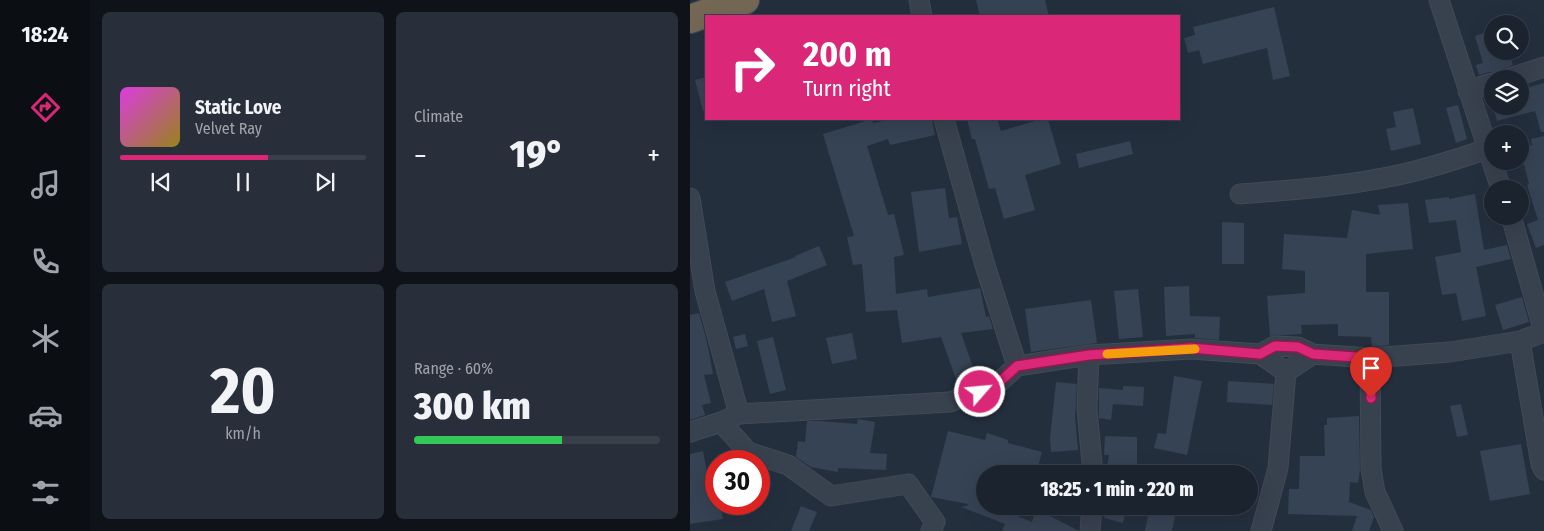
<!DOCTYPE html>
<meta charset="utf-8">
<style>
:root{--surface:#1b232e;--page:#282f3a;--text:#f1f3f6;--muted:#a0a4aa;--line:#39404a;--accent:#db2777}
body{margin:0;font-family:"Fira Sans Condensed",sans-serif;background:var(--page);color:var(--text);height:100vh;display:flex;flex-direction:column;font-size:19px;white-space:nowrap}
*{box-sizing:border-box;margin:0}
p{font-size:16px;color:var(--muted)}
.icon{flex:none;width:28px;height:28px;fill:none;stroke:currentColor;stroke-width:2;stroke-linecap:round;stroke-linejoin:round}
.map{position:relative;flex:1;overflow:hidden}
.details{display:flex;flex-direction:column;gap:12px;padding:12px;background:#0f1319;width:600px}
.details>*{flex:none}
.guide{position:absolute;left:15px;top:15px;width:475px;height:105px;border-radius:0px;box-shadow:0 5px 20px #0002,0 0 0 1px var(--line);background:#db2777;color:#fff;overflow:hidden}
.controls{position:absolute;left:794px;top:15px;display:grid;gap:10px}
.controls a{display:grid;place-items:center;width:45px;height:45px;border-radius:50%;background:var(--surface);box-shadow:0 5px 20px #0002,0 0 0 1px var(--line);font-size:25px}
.speed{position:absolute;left:15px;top:450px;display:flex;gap:10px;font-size:25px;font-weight:700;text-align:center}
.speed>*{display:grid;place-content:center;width:65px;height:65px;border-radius:50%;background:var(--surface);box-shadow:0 5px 20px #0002,0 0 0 1px var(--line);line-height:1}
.speed .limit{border:8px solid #d22;background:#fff;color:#111}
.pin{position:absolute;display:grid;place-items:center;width:42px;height:42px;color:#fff;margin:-51px -21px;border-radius:50% 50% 50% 0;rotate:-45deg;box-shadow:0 0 5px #0007}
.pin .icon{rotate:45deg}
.me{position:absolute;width:55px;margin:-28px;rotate:63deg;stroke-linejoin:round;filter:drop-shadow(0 0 4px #0008)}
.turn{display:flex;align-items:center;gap:18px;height:105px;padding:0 15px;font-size:22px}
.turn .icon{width:65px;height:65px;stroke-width:2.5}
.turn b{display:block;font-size:35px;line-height:42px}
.big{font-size:38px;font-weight:800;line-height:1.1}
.details .tile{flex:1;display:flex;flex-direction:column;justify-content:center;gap:8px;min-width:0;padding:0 18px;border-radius:8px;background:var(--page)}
.details .dial{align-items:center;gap:0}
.dial b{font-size:65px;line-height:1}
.song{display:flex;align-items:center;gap:15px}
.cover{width:60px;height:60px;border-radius:8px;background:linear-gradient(135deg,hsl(300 70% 55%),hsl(50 70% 35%))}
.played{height:5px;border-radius:2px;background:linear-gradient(90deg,var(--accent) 60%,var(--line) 60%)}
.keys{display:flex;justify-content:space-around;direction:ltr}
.heat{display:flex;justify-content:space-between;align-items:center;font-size:28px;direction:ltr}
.charge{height:8px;border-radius:4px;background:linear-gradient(90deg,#34c759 60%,var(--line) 0)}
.details .tiles{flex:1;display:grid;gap:12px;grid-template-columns:repeat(2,1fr)}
.trip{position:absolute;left:286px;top:465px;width:282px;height:50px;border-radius:25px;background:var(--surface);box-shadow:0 5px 20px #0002,0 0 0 1px var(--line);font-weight:800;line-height:50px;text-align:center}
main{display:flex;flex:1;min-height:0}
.tabs{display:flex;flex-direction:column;width:90px;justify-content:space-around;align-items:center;background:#0b0e12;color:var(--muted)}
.tabs .icon{width:35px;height:35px}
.tabs .on{color:var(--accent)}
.tabs b{font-size:22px;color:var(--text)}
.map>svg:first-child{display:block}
</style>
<main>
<nav class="tabs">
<b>18:24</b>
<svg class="icon on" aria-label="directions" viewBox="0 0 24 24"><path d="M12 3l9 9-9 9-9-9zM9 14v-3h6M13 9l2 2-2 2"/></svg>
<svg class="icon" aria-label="music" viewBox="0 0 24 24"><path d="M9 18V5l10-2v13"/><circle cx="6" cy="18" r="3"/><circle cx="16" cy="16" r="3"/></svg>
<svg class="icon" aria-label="phone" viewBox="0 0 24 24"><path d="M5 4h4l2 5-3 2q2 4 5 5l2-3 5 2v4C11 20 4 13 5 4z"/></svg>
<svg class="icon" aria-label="climate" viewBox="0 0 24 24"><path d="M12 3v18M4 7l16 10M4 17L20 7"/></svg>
<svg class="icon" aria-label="car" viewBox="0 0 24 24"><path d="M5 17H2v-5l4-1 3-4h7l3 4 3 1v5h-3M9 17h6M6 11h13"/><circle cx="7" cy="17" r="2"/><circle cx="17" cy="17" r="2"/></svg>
<svg class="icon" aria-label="filters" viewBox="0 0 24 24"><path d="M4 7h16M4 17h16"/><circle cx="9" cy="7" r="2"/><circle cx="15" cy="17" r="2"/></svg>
</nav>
<section class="details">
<div class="tiles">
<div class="tile">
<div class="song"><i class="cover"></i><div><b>Static Love</b><p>Velvet Ray</p></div></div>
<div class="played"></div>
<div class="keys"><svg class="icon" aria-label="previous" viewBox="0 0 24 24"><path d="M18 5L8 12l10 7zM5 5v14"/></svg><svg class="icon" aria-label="pause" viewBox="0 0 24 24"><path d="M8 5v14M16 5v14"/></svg><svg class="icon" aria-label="next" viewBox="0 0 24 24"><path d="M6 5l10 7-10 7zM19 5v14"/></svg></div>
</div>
<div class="tile"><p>Climate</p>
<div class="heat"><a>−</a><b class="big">19°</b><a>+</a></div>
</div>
<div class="tile dial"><b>20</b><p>km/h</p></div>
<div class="tile"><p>Range · 60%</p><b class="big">300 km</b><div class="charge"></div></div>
</div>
</section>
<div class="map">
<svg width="854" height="531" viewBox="0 0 854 531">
<rect width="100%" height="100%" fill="#242f3e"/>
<path fill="#364354" d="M286,0H355L359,16H290Z
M584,7L600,76L583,80L577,48L513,64L509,50L498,53L494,38L505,35L503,27Z
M802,30V51H819L823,65L813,69L808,74L799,72L789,75L786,65L793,63L785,36Z
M16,77V110L13,111L5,80Z
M854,83V132H851L845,111L807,121L803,106H830V90Z
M768,105L777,139L766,143L756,108Z
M723,108L731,144L701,151L696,129L706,127L703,112Z
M182,119L183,123L204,119H242L245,135L200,145L198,139L177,146L198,215L204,214L214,255L204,257L206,294L237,289L238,297L290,288L296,317L299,316L303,329L271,333L286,376L267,382L251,337L212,343L207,310L176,312L172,264L163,265L157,237L164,236L133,134Z
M277,119H307L311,131L352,119H358L371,164L335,175L345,210L314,219L305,188L299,189L285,139H282Z
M854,136V245L846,248L837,224L848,220L837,185L839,184L830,149L842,145L841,139Z
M440,141L443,154L389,168L386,154Z
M255,188L259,218L267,217L272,244L229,252L221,192Z
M785,194L794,250L817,245L821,259L786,267L796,316L772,321L766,293L752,295L745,257L771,252L766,220L739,223L735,200L759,197V199Z
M718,203L723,249L676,254V292H699V345L682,347L681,337L648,336V324L611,325L612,334L580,336L577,296L615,293V271L592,269L594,234L657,238L662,210L690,215L688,205Z
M532,222L554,223V264H532Z
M129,246L137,265L97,281L106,316L82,322L74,289L42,301L35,282L106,257L105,256Z
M499,286L500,316L530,317L529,340L505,338V334L476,336L474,287Z
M448,289L453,337L429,339L424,291Z
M832,297L839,322L813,330L805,305Z
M401,300L407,343L341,352L335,309Z
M9,313L17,342L23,374L14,375L21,403L12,405L15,415L0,420V315Z
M162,333L167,359L142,364L136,338Z
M55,334L58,346L46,349L43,337Z
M83,337L96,390L80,394L67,341Z
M484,376L512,381L497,455L464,448L468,433L476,434Z
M538,381L584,384L582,405L537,402Z
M366,382L387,384L385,416L388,450L361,452L360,438Z
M433,386L454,387L453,406L423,404L421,420L409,418V388L433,390Z
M771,404L778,435L767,437L760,406Z
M669,416L670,470L668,483L660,482L659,502L681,510L684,517L679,531H662L667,516L598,514L599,489H609L610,456H635L634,425H637V418Z
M168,419L185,422L180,453L197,454L196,470L148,468V472L121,467L106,457L108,441L115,442L117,421H129L167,424Z
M258,431L295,440L297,433L318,440V443L352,452L346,474H295V506H311L310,509L342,522L345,512L362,517L389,531H312L315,524L271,507L277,506L278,504L241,497Z
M415,436L447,437V474H416L419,455H414Z
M831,444L840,494L800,501L790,451Z
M13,451L22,498L26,497V504H30L33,519L0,524V454Z
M111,506L127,512L119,531H101Z
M417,506L436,509L433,523L414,518Z
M460,506H487L482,531H455Z"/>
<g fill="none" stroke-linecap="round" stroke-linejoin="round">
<defs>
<path id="minor" d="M229,0L232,16
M749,0L811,189
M817,79L854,67
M778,91L802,83
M254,119L294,262L327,366
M550,194C600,190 649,187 698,177C732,171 765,160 797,149
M0,198L15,291L49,414
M821,216L854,332
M830,341L851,464L854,470
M570,354L596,372L623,354
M399,355L397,409L403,474
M680,358L681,469L685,492L703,531
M31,422L58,452L98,465L141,496L218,484L245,522L241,531
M0,432L31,422L49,414L260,402L304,387L327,366L399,355L501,349L570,354L585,346L608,347L623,354L680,358L760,352L830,341L854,332
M400,531L402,506
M571,531L588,468L596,372"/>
<path id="highway" d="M0,19L55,0"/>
</defs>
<use href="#minor" stroke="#414a57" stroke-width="21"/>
<use href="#highway" stroke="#434c59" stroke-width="30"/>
<use href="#minor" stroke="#38414e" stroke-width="19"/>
<use href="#highway" stroke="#746855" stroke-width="28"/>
</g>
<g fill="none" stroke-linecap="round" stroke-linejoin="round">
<defs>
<path id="route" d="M290,392L304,387L327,366L399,355L501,348L570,354L585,346L608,347L623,354L680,358L681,398"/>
</defs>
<use href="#route" stroke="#8e194d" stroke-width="12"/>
<use href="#route" stroke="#db2777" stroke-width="9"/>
<path stroke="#f59e0b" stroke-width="9" d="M417,354L505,349"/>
</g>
</svg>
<div class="controls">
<a><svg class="icon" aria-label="search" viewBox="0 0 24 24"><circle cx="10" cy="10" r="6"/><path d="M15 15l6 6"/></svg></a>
<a><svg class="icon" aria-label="layers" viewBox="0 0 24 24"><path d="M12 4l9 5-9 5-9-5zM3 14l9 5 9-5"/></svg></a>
<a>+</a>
<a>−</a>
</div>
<div class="speed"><div class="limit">30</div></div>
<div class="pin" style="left:681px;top:398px;background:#d93025"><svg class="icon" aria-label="arrive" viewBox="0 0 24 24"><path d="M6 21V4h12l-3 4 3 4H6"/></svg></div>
<svg class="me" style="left:290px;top:392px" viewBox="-20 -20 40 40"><circle r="17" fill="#db2777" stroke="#fff" stroke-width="3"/><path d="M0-11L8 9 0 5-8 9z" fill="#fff"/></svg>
<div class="trip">18:25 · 1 min · 220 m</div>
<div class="guide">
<div class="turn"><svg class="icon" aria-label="right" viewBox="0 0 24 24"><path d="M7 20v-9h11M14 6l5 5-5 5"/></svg><div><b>200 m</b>Turn right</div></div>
</div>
</div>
</main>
